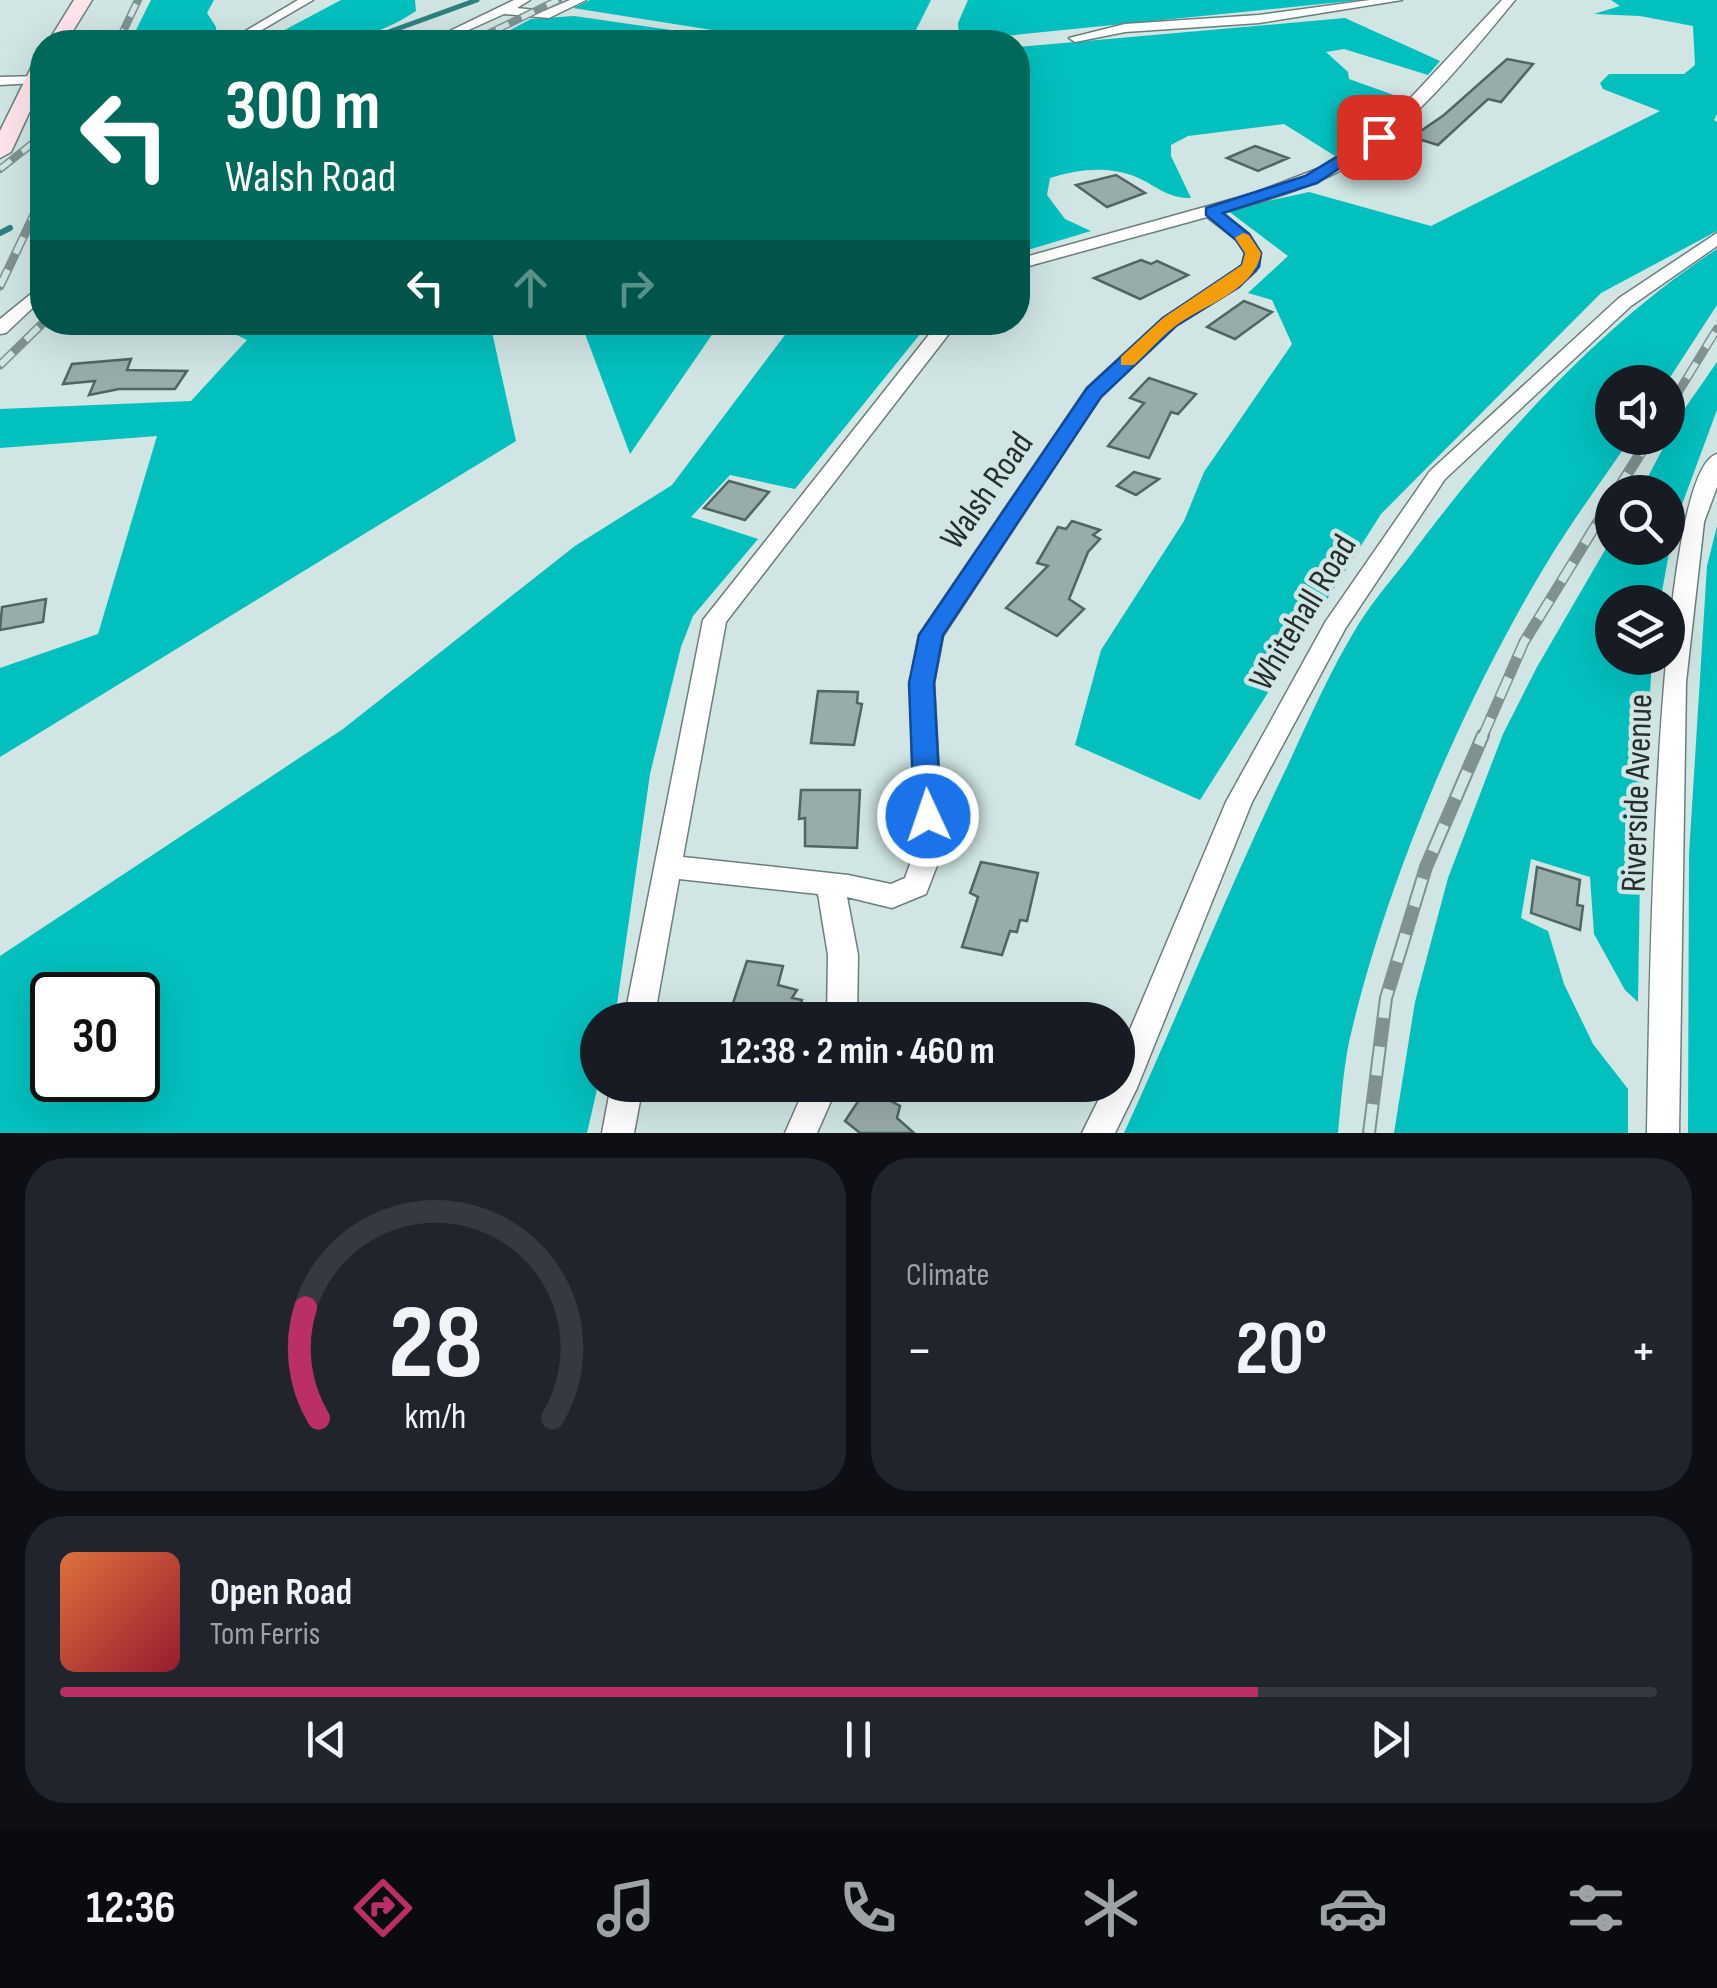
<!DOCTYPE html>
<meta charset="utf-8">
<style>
:root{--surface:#171b24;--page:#20242c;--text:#f1f3f6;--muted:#9ea1a6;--line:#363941;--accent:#ba2f66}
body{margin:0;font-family:"Sofia Sans Condensed",sans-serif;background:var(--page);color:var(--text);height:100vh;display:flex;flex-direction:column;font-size:38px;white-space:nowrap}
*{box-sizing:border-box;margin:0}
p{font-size:32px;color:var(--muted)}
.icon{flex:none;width:55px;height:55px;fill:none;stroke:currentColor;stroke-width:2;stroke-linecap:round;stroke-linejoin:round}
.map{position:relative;height:1133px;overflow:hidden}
.sheet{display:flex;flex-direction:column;gap:25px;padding:25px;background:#0d0f14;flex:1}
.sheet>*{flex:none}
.top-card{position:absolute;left:30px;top:30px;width:1000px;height:305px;border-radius:40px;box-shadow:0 10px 40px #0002;background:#00695c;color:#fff;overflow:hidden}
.fabs{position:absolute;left:1595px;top:365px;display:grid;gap:20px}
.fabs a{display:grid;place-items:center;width:90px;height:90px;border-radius:50%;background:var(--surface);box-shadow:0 10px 40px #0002;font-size:50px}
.speed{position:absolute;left:30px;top:972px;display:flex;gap:20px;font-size:50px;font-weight:700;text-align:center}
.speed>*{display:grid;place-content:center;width:130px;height:130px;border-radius:50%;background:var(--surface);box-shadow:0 10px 40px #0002;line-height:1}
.speed .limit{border:5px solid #111;border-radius:15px;background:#fff;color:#111}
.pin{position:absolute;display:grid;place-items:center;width:85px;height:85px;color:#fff;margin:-42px;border-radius:20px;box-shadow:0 5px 15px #0006}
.me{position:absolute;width:110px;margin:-55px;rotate:357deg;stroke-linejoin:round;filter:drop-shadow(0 0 8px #0008)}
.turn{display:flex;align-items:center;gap:35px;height:210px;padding:0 30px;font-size:45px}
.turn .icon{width:130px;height:130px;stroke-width:2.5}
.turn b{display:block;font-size:70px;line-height:85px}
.lanes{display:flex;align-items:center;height:95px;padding:0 30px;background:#0003;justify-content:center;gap:50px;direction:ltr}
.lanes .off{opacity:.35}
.big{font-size:75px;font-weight:700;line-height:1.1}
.sheet .tile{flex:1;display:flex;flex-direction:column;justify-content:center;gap:15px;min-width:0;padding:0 35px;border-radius:40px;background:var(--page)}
.sheet .dial{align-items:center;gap:0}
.dial svg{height:260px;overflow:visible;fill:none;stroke:var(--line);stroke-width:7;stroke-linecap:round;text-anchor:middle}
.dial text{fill:var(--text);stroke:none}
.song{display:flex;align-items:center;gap:30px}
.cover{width:120px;height:120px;border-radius:15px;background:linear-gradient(135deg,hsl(20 70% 55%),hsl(350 70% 35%))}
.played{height:10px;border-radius:5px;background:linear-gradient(90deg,var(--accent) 75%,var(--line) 75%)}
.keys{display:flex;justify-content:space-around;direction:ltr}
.heat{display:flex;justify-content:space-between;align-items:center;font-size:55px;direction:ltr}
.sheet .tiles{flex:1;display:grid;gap:25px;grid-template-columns:1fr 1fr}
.tile:last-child{grid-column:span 2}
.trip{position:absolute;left:580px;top:1002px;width:555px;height:100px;border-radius:50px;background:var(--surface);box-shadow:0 10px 40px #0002;font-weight:700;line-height:100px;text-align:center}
.dock{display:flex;height:160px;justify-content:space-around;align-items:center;background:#090b0e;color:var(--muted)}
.dock .icon{width:70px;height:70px}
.dock .selected{color:var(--accent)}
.dock b{font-size:45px;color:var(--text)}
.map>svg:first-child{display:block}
</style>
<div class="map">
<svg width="1717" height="1133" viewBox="0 0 1717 1133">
<rect width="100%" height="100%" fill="#d0e5e4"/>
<path fill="#02c0be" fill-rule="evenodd" d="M151,0H214L207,13L216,27L217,40L130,42Z
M341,0H415L416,11C366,45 319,43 262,42Z
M590,0H931L910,42H787L573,8Z
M968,0H1361L975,39L959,35L958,23Z
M1611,0H1717V114L1714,120L1717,122V231L1601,293L1381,514L1200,800L1075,745L1101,650L1184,521L1204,472L1292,344L1272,300L1248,293L1288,256L1227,210L1309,192L1431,226L1660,111L1603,89L1600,83L1609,74H1684L1695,65L1693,26L1640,16L1594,14L1620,6Z
M574,16L685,32L698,42H488L531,19Z
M1345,18L1440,61L1428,75L1344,49L1326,52L1348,72L1349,79L1402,98L1369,131L1335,156L1284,124L1188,136L1171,145V156L1191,198C1166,199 1154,183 1131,175C1103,166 1077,170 1050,178L1047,195L1065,219L1091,231L1018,253V47Z
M1717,249V305L1667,382H1612V438H1631C1601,482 1569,525 1542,571C1460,708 1385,886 1349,1042C1343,1072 1341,1103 1338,1133H1124C1180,1011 1229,887 1287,767C1309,719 1331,669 1358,625C1374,599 1395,576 1413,552C1497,440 1599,326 1717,249Z
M212,323H490L516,441L0,757V668L98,634L157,436L0,448V409L191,401L247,340Z
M581,323H720L630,454Z
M794,323H929L795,489L730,475L691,517L758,539L693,616L681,647L650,774L617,1004L613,1020H598V1085L587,1133H0V956L343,729L575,546L672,485ZM138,995V1080H52V995Z
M1717,362V410L1674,526L1660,602H1612V658H1652L1640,875L1638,1002L1625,990L1594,934L1590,877L1531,859L1521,918L1548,931L1564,984L1593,1044L1628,1089V1133H1394L1415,1002L1448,878L1503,734L1537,667L1612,538V548H1668V492H1640L1681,414Z
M1717,526V1133H1688L1689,855L1707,566Z"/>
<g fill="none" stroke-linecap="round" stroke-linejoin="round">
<path stroke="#2e8180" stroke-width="5" d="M361,42L477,0"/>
<path stroke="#2e8180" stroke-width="6" d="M0,233L10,228"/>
</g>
<path fill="#98acab" stroke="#526463" stroke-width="2.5" d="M1507,59L1533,64L1501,102L1488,99L1438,145L1412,137L1444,115Z
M1255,146L1288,158L1258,171L1227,158Z
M1116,175L1145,193L1107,207L1076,185Z
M1141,260L1151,264L1157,261L1188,275L1140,299L1094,278Z
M1244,301L1272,312L1235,339L1207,327Z
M131,359L127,370L187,371L175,389H119L89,395L95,381L63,384L72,364Z
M1149,378L1196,394L1178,414L1171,412L1149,458L1108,446L1144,403L1130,398Z
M1134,472L1159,479L1136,495L1117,486Z
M729,481L769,492L745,520L704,508Z
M1072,521L1100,530L1093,535L1100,539L1088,552L1069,599L1084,609L1057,636L1006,608L1048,566L1037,563L1058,527L1066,529Z
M46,599L43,622L0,630L2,607Z
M818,691L858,692L857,703L862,704L854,745L811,743Z
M801,790H860L857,848L805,846V818L799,819Z
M981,862L1038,873L1027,921L1020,920L1017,932L1010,931L1002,955L962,947L978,897L970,893Z
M1537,867L1580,880L1577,905L1583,906L1580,930L1531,913Z
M747,961L783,966L778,985L797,990L792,998L802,1000L797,1019L733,1003Z
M867,1088L900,1106L897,1118L914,1133H860L845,1121Z"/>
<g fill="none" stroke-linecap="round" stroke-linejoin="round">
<defs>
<path id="minor" d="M298,0H313L241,42H227Z
M514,0H530L517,8L544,11L570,0H586L549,18L504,14L442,42H427Z
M1370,0H1402L1259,23L1125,32L1075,42L1069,38L1125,24L1259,15Z
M1502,0H1515C1469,56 1408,132 1345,168C1308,189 1263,201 1222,213L1249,234L1261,253L1256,271L1238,287L1175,326L1101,396L943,636L934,683L943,850L926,894L892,908L847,897L858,955L857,1020H827L828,955L818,894L679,879L654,1020H624L703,620L939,322H958L726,622L683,857L848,875L891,884L905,878L915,850L910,683L919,635L1087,388L1163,318L1226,279L1242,265L1245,253L1237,240L1207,217L1018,269V259L1255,193L1330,164L1362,143L1405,104Z
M40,76L42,79L35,83L0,85V77Z
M1717,233V246L1631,306L1445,479L1345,629L1252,802L1137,1088L1115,1133H1082L1106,1085H1118V1058L1226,802L1326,621L1430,471L1619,298Z
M42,285V299L6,333L0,334V319Z
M1717,454V487L1704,522L1686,682L1679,1133H1647C1649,1048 1652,471 1717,454Z
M611,1085H643L634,1133H602Z
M806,1085H838L817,1133H785Z"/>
<path id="secondary" d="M74,0H92L66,42H48Z
M42,60V85L11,152L0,158V131L32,66Z"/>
</defs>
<use href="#minor" stroke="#6b7e7d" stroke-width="3"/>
<use href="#secondary" stroke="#6b7e7d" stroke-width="3"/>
<use href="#minor" fill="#fff" fill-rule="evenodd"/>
<use href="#secondary" fill="#ffe4eb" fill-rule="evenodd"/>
<defs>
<path id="rail-far3" d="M118,42L138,0
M471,42L558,0
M0,169L42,136"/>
<path id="rail-far2" d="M0,286L42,198
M0,365L44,322
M1668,409L1717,329"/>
<path id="rail-far1" d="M1616,492L1650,438
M1482,738L1524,642L1612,499"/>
<path id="rail" d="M1369,1133L1386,998L1426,867L1483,735"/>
</defs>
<use href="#rail-far3" stroke="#819090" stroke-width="8"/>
<use href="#rail-far2" stroke="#819090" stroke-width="9"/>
<use href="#rail-far1" stroke="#819090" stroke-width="11"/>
<use href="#rail" stroke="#819090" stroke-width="14"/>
<use href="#rail-far3" stroke="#d0e5e4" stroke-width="5" stroke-dasharray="14" stroke-linecap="butt"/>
<use href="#rail-far2" stroke="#d0e5e4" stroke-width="6" stroke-dasharray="18" stroke-linecap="butt"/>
<use href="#rail-far1" stroke="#d0e5e4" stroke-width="8" stroke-dasharray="22" stroke-linecap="butt"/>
<use href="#rail" stroke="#d0e5e4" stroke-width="10" stroke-dasharray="29" stroke-linecap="butt"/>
</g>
<path fill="#1a73e8" stroke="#114b97" stroke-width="2.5" d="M1374,134L1387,137L1317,183L1223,213L1249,234L1261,253L1259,267L1239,287L1176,326L1101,397L943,635L934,683L941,816L937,824L928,827L918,824L914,816L909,683L919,635L1087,388L1163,318L1242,265L1245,253L1236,240L1206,215V208L1305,176Z"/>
<path fill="#f59e0b" d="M1243,233L1249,235L1261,253C1254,292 1202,305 1174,327C1160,338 1148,352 1134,365H1121V357L1163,318L1242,265L1245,253L1235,238Z"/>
<g text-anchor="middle" stroke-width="9" stroke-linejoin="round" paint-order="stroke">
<g font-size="35" fill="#262e2e" stroke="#d0e5e4">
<text transform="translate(986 490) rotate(-55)" y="12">Walsh Road</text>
<text transform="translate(1302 612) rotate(-59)" y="12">Whitehall Road</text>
<text transform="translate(1636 793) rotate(-88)" y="12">Riverside Avenue</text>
</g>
</g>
</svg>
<div class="fabs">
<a><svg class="icon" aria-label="sound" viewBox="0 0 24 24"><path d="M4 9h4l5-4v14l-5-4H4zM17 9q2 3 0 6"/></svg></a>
<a><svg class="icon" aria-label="search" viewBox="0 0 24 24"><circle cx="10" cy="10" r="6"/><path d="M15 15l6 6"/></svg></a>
<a><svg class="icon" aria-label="layers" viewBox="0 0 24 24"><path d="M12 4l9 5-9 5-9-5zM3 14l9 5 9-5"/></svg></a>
</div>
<div class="speed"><div class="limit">30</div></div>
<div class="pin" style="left:1379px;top:137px;background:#d93025"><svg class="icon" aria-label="arrive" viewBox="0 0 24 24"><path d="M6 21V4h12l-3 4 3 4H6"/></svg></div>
<svg class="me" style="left:928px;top:816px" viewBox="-20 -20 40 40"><circle r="17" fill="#1a73e8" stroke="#fff" stroke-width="3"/><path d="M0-11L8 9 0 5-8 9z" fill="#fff"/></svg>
<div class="trip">12:38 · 2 min · 460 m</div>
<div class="top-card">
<div class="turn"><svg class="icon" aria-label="left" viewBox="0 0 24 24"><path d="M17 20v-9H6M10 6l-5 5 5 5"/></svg><div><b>300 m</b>Walsh Road</div></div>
<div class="lanes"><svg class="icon" aria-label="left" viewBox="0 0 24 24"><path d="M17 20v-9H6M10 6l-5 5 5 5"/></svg><svg class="icon off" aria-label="ahead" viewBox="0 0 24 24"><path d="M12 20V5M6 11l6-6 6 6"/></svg><svg class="icon off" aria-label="right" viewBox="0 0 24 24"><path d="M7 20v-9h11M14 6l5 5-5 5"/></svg></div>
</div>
</div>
<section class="sheet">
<div class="tiles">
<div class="tile dial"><svg viewBox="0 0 100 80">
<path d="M14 69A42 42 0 1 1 86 69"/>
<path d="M14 69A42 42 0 0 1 10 35" stroke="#ba2f66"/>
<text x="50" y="56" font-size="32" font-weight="700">28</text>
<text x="50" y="72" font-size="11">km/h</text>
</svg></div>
<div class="tile"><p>Climate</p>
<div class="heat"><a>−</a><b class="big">20°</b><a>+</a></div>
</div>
<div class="tile">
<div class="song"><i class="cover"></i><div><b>Open Road</b><p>Tom Ferris</p></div></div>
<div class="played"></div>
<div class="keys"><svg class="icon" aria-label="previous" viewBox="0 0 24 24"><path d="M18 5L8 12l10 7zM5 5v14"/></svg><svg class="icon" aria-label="pause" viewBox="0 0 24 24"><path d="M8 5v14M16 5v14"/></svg><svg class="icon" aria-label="next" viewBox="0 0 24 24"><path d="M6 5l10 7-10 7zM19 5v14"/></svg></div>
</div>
</div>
</section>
<nav class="dock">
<b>12:36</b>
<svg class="icon selected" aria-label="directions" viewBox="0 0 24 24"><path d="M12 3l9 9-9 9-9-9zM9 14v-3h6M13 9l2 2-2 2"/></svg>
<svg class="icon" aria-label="music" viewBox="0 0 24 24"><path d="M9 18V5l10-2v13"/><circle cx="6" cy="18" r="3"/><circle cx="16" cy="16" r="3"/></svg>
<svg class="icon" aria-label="phone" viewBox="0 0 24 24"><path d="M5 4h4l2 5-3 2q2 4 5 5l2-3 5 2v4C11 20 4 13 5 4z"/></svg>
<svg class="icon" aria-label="climate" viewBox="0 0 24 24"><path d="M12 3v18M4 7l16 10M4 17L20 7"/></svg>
<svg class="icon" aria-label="car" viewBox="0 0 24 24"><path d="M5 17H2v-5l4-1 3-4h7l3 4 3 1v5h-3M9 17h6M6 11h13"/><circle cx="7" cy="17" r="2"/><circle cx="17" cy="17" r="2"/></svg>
<svg class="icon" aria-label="filters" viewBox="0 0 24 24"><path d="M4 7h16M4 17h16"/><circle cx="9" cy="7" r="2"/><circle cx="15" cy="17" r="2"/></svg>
</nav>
